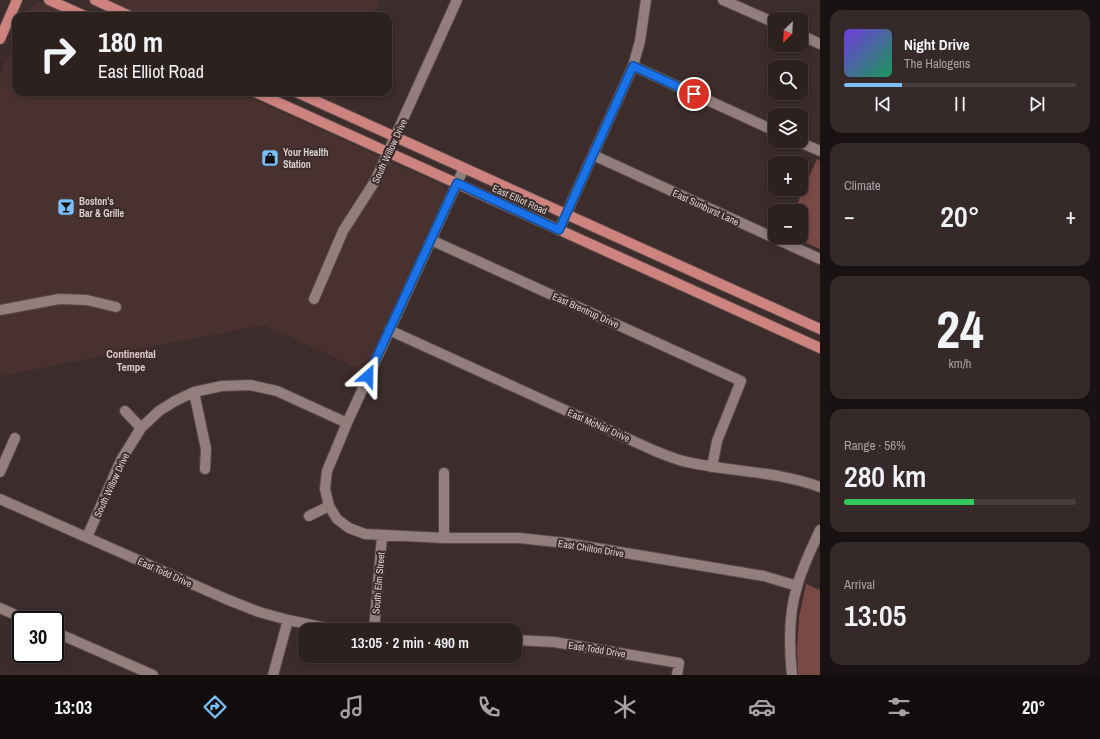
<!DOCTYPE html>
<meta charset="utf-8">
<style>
:root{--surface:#2d2120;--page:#352929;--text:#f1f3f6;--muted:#a7a3a5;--line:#483e3e;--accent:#7abff8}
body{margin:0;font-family:"Archivo Narrow",sans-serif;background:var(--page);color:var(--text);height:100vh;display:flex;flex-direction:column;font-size:15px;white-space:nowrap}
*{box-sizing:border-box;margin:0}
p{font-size:13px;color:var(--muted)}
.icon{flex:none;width:22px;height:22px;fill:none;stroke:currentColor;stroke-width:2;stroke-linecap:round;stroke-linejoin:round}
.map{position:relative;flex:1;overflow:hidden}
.side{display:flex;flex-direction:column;gap:10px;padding:10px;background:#191212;width:280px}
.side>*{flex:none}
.top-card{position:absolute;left:12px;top:12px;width:380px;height:84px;border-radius:12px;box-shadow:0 2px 6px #0003,0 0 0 1px var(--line);background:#2d2120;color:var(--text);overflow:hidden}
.needle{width:26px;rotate:204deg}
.buttons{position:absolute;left:768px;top:12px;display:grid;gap:8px}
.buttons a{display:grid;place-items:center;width:40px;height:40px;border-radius:8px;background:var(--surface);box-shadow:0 2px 6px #0003,0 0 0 1px var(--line);font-size:20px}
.speed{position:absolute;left:12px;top:611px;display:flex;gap:8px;font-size:20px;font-weight:700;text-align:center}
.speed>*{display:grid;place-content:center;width:52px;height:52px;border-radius:50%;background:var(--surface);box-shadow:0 2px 6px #0003,0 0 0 1px var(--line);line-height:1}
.speed .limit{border:2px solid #111;border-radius:6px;background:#fff;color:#111}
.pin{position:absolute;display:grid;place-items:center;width:34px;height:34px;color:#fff;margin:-17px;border:2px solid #fff;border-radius:50%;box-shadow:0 1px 4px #0007}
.me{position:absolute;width:44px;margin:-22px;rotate:25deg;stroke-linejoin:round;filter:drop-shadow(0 0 3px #0008)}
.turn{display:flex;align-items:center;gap:14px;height:84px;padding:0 20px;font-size:18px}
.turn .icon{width:52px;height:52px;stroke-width:2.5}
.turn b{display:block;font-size:28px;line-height:34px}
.big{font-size:30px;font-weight:600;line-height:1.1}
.side .card{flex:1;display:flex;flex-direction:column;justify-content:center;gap:6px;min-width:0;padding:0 14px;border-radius:12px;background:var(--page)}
.side .dial{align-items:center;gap:0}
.dial b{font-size:52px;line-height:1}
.song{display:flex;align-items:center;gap:12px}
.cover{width:48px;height:48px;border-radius:6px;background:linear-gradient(135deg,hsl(260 70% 55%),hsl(150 70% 35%))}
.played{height:4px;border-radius:2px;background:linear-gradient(90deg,var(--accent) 25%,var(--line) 25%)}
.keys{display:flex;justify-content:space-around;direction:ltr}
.heat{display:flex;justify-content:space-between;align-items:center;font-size:22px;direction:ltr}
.charge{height:6px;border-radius:3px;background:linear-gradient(90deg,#34c759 56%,var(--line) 0)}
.trip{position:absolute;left:298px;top:623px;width:224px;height:40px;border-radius:12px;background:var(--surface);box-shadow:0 2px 6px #0003,0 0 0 1px var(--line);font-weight:600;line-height:40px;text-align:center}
.dock{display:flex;height:64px;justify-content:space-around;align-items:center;background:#120d0d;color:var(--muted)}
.dock .icon{width:28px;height:28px}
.dock .selected{color:var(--accent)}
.dock b{font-size:18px;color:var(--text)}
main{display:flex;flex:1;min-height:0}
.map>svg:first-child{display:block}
</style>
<main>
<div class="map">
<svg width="820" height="675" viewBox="0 0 820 675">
<rect width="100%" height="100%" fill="#3c2c2b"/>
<path fill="#493130" d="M109,0H380L373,16H144Z
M38,3H42L71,16H26L31,7Z
M16,39V92H238L446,187L445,193L364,371L264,325L0,376V75Z
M312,92H339L335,103Z"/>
<path fill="#794946" d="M817,159L820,161V249L793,237H801V211H794Z
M806,584L820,590V675H798L797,648L799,617Z"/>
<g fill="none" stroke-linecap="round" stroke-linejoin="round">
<defs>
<path id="minor" d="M723,0L775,23
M801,35L820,44
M633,66L775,131
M797,141L820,151
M593,155L820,259
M464,168L347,423L327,471L325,489L329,506L337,519L349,528L365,534L444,538H519L566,543L764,576L797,586
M559,230L633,66L640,41L646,0
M431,240L741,381L717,441L712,467
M314,299L343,231L375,181L457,0
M0,310L59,299L87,300L116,307
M389,330L655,451C666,455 676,460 687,462C731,472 777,471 820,487
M194,392L206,449L205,469
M125,411L141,428
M0,472L15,438
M444,473V538
M0,499L226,599L259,612L288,620L336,630
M309,516L329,506
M87,537L121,460L141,428L159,411L175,401L194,392L222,386L250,385L277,391L347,423
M0,608L27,620
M374,630L382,536
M55,632L153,675
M515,640L554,642L679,663L677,675
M273,675L288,620
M792,675C789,646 788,615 797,587C802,567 812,548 820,530"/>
<path id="major" d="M49,0L85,16
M95,0L130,16
M0,39L17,0
M255,92L820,348
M296,92L820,329"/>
</defs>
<use href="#minor" stroke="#574948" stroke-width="12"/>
<use href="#major" stroke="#574948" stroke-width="12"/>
<use href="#minor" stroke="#927e7c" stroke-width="10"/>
<use href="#major" stroke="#ce837f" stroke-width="10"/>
</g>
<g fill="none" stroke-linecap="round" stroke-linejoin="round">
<defs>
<path id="route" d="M368,376L457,183L559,230L633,66L694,94"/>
</defs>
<use href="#route" stroke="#114b97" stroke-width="10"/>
<use href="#route" stroke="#1a73e8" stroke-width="7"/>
</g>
<defs>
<symbol id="shop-square" viewBox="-11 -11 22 22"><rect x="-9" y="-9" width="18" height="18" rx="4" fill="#7abff8" stroke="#3c2c2b"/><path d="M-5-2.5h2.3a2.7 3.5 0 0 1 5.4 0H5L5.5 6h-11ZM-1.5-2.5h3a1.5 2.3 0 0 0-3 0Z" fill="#111"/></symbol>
<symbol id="bar-square" viewBox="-11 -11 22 22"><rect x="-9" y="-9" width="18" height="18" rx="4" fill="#7abff8" stroke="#3c2c2b"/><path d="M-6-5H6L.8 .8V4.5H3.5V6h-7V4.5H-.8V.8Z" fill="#111"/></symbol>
</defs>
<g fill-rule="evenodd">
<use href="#shop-square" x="260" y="148" width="20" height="20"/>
<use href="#bar-square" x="56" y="197" width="20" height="20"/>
</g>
<g text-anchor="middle" stroke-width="4" stroke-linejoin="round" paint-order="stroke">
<g font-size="10" fill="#ddd2d1" stroke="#3c2c2b">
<text transform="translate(389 151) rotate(-65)" y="4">South Willow Drive</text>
<text transform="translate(520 199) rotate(24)" y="4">East Elliot Road</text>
<text transform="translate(706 207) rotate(25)" y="4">East Sunburst Lane</text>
<text transform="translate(586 310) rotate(24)" y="4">East Brentrup Drive</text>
<text transform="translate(599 425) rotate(24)" y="4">East McNair Drive</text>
<text transform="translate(111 485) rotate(-65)" y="4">South Willow Drive</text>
<text transform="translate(591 548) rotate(9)" y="4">East Chilton Drive</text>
<text transform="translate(165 572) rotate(24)" y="4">East Todd Drive</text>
<text transform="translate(378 583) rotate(-85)" y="4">South Elm Street</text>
<text transform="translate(597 649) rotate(9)" y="4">East Todd Drive</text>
</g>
<g font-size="10" font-weight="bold" fill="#ddd2d1" stroke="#3c2c2b" text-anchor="start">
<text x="283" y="156">Your Health<tspan x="283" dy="12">Station</tspan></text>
<text x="79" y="205">Boston's<tspan x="79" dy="12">Bar &amp; Grille</tspan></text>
</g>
<g font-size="11" font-weight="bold" fill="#e0cac8" stroke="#3c2c2b">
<text x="131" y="358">Continental<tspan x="131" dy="13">Tempe</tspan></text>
</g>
</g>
</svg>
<div class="buttons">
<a><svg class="needle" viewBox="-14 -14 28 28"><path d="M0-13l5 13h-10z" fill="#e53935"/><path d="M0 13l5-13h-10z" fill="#a7a3a5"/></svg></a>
<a><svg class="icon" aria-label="search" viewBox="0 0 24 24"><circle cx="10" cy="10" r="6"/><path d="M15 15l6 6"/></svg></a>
<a><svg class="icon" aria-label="layers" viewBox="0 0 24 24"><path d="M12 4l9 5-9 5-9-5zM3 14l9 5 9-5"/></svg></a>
<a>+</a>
<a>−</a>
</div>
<div class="speed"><div class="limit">30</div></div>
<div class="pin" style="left:694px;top:94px;background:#d93025"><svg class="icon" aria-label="arrive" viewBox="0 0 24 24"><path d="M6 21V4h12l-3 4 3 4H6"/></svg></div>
<svg class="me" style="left:368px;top:376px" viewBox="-20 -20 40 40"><path d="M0-17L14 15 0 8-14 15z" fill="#1a73e8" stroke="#fff" stroke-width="4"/></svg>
<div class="trip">13:05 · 2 min · 490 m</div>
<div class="top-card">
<div class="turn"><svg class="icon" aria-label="right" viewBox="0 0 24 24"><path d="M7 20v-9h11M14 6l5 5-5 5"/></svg><div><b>180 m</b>East Elliot Road</div></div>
</div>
</div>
<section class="side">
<div class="card">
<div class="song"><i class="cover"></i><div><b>Night Drive</b><p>The Halogens</p></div></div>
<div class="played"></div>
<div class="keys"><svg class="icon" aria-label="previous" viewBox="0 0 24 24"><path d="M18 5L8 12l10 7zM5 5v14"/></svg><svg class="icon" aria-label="pause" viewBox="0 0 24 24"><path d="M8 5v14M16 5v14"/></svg><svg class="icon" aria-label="next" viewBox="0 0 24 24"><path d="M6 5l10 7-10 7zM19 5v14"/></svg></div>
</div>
<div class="card"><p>Climate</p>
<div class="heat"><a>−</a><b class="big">20°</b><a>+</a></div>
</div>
<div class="card dial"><b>24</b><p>km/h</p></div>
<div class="card"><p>Range · 56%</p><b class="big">280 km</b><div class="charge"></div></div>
<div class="card"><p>Arrival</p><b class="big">13:05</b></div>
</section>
</main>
<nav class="dock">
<b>13:03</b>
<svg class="icon selected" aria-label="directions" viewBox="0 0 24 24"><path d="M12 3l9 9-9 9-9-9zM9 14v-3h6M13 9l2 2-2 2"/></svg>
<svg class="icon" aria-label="music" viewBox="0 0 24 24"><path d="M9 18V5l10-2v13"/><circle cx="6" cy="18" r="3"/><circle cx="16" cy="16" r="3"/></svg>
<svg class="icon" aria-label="phone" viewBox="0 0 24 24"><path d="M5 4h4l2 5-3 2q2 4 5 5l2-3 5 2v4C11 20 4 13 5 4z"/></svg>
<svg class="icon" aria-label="climate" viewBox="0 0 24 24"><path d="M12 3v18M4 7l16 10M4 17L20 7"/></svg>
<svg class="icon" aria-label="car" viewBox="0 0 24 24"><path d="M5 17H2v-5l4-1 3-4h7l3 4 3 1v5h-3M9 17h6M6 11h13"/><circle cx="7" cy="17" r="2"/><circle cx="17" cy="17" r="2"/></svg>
<svg class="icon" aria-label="filters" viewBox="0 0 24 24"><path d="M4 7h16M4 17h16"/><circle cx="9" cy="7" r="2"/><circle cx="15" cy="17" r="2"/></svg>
<b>20°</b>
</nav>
